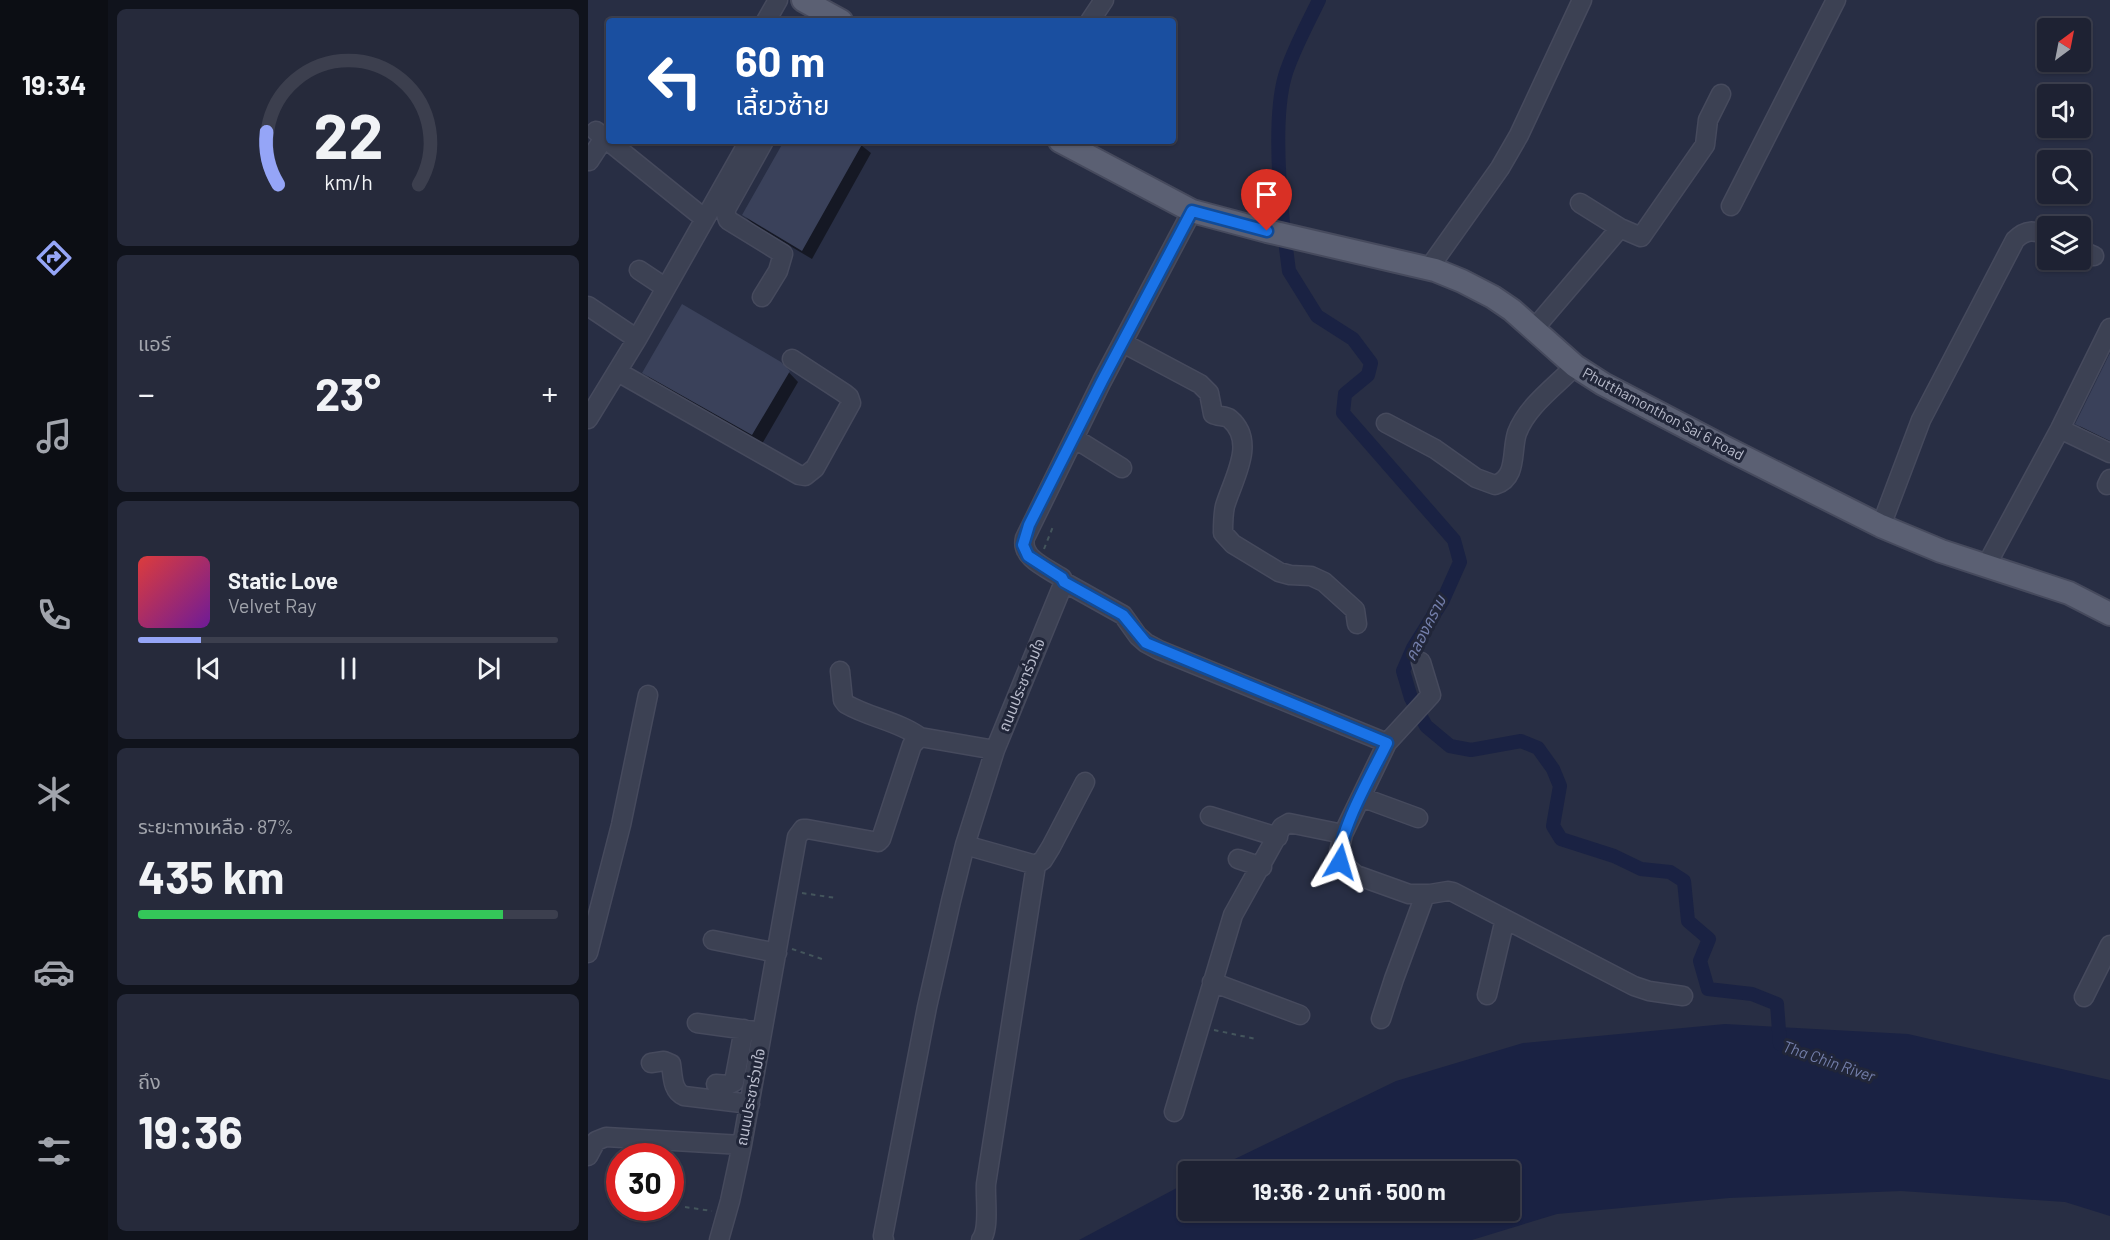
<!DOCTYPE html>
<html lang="th">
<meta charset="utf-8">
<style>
:root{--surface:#1e2233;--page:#262a3b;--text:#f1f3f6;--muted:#a1a4ac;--line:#3c3f4e;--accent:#95a5f7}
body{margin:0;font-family:Barlow,"Noto Sans Thai",sans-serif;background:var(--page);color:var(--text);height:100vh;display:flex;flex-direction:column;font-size:22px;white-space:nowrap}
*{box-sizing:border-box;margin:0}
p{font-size:20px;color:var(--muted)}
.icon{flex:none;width:33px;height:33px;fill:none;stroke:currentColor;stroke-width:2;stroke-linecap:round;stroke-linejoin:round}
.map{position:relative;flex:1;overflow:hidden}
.drawer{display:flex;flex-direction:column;gap:9px;padding:9px;background:#10131c;width:480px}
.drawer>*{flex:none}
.banner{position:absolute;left:18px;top:18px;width:570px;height:126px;border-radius:6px;box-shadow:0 2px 4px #0004,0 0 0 2px var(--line);background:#1a4fa0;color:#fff;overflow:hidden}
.needle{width:39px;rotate:32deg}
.controls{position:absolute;left:1449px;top:18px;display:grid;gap:12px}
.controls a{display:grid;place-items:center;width:54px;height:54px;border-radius:6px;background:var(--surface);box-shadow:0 2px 4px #0004,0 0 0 2px var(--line);font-size:30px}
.speed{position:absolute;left:18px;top:1143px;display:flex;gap:12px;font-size:30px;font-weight:700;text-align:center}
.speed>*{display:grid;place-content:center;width:78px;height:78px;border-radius:50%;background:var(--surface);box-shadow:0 2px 4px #0004,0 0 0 2px var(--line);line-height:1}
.speed .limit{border:9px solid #d22;background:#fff;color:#111}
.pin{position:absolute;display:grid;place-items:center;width:51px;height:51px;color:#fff;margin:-62px -26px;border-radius:50% 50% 50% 0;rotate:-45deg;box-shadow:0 0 6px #0007}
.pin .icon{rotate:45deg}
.me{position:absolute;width:66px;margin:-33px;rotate:7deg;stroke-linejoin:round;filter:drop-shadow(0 0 4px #0008)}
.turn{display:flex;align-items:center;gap:21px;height:126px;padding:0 30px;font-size:27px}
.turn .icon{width:78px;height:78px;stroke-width:2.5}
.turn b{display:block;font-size:42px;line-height:51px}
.big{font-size:45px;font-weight:700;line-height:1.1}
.drawer .widget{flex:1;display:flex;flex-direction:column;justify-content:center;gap:9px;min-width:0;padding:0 21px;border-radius:9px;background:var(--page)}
.drawer .dial{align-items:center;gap:0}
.dial svg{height:156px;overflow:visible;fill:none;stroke:var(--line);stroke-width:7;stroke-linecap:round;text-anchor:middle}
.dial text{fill:var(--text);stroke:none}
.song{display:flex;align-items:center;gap:18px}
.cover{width:72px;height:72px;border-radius:9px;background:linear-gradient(135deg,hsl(0 70% 55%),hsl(280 70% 35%))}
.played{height:6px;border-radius:3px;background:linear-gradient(90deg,var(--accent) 15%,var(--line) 15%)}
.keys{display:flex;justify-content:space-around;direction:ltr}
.heat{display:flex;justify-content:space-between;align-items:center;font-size:33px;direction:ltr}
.charge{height:9px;border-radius:4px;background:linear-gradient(90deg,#34c759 87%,var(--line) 0)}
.trip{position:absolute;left:590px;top:1161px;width:342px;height:60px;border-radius:6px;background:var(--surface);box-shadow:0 2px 4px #0004,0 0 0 2px var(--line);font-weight:700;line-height:60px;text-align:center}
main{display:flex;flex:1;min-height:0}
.menu{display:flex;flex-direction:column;width:108px;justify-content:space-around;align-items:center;background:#0c0e14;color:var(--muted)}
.menu .icon{width:42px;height:42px}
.menu .active{color:var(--accent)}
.menu b{font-size:27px;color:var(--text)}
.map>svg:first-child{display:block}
</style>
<main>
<nav class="menu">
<b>19:34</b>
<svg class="icon active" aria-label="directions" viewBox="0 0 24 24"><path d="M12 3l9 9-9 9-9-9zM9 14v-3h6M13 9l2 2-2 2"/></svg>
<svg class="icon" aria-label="music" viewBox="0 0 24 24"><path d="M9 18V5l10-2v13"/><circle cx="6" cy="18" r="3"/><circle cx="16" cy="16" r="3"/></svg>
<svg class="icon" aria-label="phone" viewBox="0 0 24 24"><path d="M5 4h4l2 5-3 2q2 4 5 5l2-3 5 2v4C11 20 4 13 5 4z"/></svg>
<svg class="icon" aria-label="climate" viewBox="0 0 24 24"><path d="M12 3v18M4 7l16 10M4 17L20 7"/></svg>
<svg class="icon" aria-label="car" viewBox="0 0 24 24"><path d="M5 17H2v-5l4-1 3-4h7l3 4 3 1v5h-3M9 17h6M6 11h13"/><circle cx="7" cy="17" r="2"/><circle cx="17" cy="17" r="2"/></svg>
<svg class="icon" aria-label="filters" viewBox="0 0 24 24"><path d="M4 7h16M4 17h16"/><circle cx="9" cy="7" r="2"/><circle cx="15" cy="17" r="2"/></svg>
</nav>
<section class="drawer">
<div class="widget dial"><svg viewBox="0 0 100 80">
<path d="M14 69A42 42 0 1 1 86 69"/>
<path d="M14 69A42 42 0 0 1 8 42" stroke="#95a5f7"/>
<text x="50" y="56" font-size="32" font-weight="700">22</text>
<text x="50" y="72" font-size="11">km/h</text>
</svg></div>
<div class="widget"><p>แอร์</p>
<div class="heat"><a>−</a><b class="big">23°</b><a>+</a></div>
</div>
<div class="widget">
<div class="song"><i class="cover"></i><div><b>Static Love</b><p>Velvet Ray</p></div></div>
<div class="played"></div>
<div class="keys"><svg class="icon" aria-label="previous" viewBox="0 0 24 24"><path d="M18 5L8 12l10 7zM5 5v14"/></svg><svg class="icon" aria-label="pause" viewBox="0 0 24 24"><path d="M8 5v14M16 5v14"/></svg><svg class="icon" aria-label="next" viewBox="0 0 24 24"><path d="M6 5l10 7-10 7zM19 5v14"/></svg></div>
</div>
<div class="widget"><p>ระยะทางเหลือ · 87%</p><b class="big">435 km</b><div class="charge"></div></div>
<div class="widget"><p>ถึง</p><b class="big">19:36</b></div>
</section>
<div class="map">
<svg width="1522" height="1240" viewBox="0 0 1522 1240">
<rect width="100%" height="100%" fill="#282e44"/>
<path fill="#1a2243" d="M1137,1024L1320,1034L1522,1080V1216L1477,1202L1313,1191L1141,1198L969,1214L884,1240H491L600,1182V1210H921V1172L622,1171L808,1081L935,1043Z"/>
<path fill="#0007" d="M197,141H268L283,153L224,259L165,224L156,215Z
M1522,357V445L1498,433L1489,423Z
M192,363L210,382L174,444L65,382L56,372Z"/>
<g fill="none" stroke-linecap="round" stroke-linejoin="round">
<path stroke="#1a2243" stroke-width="14" d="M695,223C691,183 686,114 697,76C704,52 720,23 731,0
M698,248L701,271L729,316L765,339L783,363L780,375L757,394L755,413L866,540L872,562L855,600L825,648L815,671L823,698L838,726L862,746L883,750L933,741L950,748L965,769L972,786L965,826L973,839L1026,856L1053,869L1082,872L1096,881L1100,921L1121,939L1112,961L1120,989L1164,994L1189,1004L1192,1044"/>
</g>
<path fill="#3a415a" d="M196,141H276L214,251L154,215Z
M94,304L193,362L202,371L164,435L54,373Z
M1522,353V441L1487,424Z"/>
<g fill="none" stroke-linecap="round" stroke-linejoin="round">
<defs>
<path id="minor" d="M178,21L190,0
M502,21L516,0
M8,131L117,219
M1,161L16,138
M992,203L1032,228L1053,237L1117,145L1120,120L1133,94
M1143,206L1248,0
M1492,250L1506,256
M841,268L912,168L931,135L994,0
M51,270L78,288
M174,297L190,271L195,254L140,220L137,211L176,141
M0,306L49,339
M945,330L1032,228
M535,343L612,384L621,393L625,414C630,417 637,415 642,419C669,442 645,479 637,506C635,515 635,524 635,533L645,544L691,572L702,575L723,576L736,582L767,610L769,624
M30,372L211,475L217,476L227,468L263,403L261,397L256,393L204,359
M0,419L49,339L161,141
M798,423L847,449L888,478L907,485C930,478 923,451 929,433C939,406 968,386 987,366
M1472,429L1522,453
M486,438L534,468
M1519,485L1522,479
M1293,526L1333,420L1427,240C1438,229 1446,230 1460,236
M1399,564L1472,429L1522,328
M476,582L535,615L550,636L558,643L571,650L799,743
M833,662L843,695L799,743L755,834L751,852L752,862L768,875L821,894H842L860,891L865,892L1046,986L1061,991L1095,996
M252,671L255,700L258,704C282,718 310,721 332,737
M773,797L830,818
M622,816L690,837
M377,845L448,865L398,1184C397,1199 402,1229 393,1240
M650,859L674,867
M448,865L455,860L463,847L497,782
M125,940L189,953
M0,953L33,825L60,695
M624,982L712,1015
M899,995L917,919
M1496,997L1522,945
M793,1019L806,979L837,895
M109,1023L167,1031
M63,1063L76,1061L83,1064C85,1076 84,1091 96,1096L162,1104
M128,1084L140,1085L146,1082L156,1029
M586,1112L645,915L694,827L701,823L755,834
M0,1156L8,1141L18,1137L154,1145
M131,1240L142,1201L154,1145L209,837L215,829H219L290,842L293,839L324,745L332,737L407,750L476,582L474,578C459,568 432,558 437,538L514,381L604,211
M296,1240L295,1236L339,1007L363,901L377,845L407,750"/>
<path id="major" d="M215,0L253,21
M472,141L604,211L679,231L847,270L874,281L905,297L924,310L987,366L1015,384L1134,446L1293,526L1353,551L1481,593L1522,614"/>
</defs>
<use href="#minor" stroke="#464a5d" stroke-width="21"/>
<use href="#major" stroke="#464a5d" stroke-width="26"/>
<path stroke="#44555c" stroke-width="2" stroke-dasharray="4.5 4.5" stroke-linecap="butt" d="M456,549L466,524
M214,893L248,898
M204,949L237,960
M626,1030L668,1039
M97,1207L124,1211"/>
<use href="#minor" stroke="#3c4153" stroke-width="18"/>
<use href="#major" stroke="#5b6073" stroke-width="22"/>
</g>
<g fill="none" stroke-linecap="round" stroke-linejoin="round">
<defs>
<path id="route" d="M679,231L604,211L514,381L441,525L435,545L440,556L474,578L476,582L535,615L558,643L799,743C785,772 749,833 752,862"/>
</defs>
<use href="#route" stroke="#114b97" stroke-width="15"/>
<use href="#route" stroke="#1a73e8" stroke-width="10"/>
</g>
<g text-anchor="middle" stroke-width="6" stroke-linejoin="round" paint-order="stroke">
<g font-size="15" fill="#babdcd" stroke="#212639">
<text transform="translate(1075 414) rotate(28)" y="5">Phutthamonthon Sai 6 Road</text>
<text transform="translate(434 685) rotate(-68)" y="5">ถนนประชาร่วมใจ</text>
<text transform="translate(163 1097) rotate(-79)" y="5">ถนนประชาร่วมใจ</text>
</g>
<g font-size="16" font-style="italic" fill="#747fab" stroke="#212639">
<text transform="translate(837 628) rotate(-63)" y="6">คลองคราม</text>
<text transform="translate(1241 1061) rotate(19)" y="6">Tha Chin River</text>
</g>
</g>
</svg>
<div class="controls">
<a><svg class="needle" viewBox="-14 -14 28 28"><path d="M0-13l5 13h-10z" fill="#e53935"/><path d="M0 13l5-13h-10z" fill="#a1a4ac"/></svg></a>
<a><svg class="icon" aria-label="sound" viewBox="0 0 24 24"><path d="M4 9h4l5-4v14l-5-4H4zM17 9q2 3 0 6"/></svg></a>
<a><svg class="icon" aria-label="search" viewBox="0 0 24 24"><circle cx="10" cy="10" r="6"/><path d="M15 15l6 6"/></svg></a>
<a><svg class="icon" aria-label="layers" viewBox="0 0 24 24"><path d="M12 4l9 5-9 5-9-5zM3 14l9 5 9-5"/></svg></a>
</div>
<div class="speed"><div class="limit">30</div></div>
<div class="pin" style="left:679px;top:231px;background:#d93025"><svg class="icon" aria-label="arrive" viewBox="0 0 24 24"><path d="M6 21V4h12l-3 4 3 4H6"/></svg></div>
<svg class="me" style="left:752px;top:862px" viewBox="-20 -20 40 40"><path d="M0-17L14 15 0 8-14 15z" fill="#1a73e8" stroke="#fff" stroke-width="4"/></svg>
<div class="trip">19:36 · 2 นาที · 500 m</div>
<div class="banner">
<div class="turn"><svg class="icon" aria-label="left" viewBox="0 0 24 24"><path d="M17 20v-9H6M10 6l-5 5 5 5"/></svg><div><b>60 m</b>เลี้ยวซ้าย</div></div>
</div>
</div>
</main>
